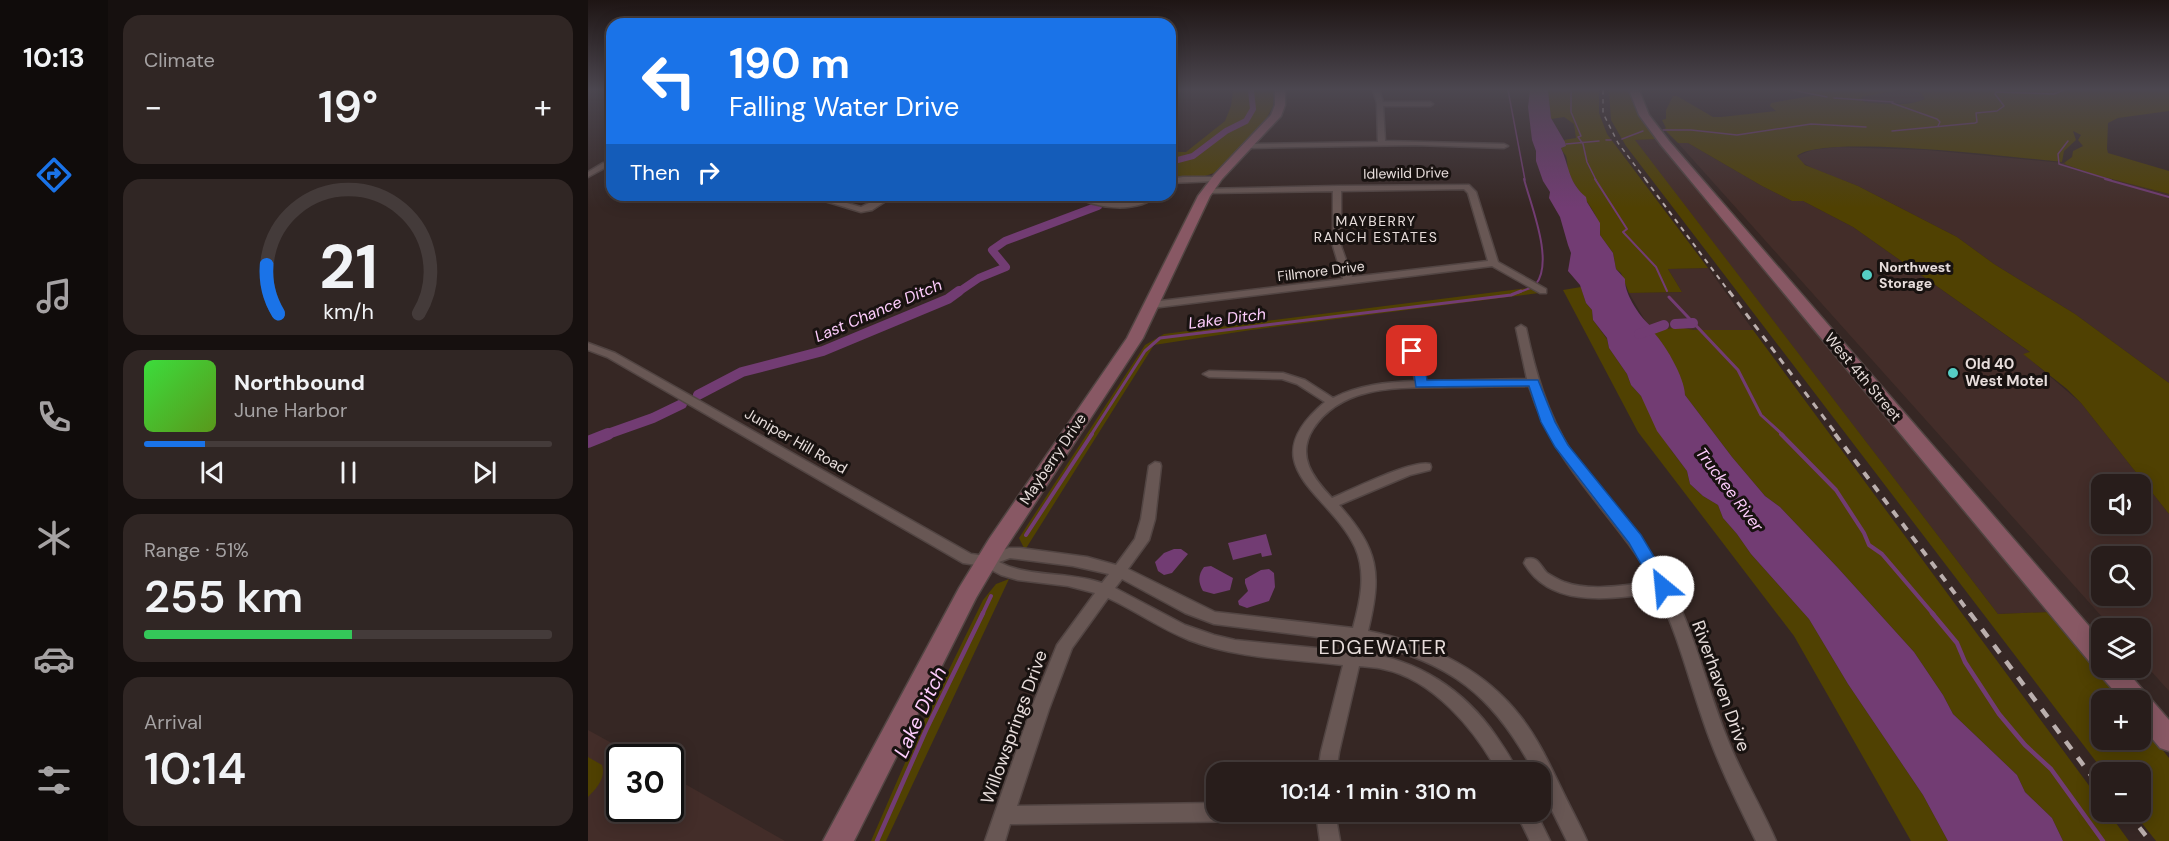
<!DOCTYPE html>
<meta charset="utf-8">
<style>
:root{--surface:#281d1b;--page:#302624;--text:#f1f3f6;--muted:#a5a2a3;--line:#443b3a;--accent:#1a73e8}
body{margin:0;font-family:"DM Sans",sans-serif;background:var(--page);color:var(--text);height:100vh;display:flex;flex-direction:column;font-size:22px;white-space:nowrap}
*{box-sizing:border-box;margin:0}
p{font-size:20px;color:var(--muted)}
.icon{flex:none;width:33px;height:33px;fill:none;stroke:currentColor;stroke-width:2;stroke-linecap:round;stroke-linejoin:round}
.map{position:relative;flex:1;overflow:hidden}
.side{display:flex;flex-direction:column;gap:15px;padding:15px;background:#16100f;width:480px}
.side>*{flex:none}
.banner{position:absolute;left:18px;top:18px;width:570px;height:183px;border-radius:18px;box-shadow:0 3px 15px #0003,0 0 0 2px var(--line);background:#1a73e8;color:#fff;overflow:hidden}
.fabs{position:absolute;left:1503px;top:474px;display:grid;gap:12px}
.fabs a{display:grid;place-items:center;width:60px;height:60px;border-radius:12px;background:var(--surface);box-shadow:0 3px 15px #0003,0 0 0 2px var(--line);font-size:30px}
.speed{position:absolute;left:18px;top:744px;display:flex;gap:12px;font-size:30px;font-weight:700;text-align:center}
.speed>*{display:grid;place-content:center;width:78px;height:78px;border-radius:50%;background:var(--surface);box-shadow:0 3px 15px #0003,0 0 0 2px var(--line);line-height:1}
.speed .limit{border:3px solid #111;border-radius:9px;background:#fff;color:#111}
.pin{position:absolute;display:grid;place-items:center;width:51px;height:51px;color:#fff;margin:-26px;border-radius:12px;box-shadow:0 3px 9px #0006}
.me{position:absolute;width:66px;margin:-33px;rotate:332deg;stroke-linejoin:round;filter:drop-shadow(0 0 4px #0008)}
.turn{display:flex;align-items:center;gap:21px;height:126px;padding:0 24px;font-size:27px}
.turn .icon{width:78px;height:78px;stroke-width:2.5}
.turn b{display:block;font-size:42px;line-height:51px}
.then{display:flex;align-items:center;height:57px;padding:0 24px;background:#0003;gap:12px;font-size:22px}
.big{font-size:45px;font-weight:600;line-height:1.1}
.side .tile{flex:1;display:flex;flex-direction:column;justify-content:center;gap:9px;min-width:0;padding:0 21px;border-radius:18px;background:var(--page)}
.side .dial{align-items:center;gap:0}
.dial svg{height:156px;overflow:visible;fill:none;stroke:var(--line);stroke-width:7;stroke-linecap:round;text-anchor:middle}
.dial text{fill:var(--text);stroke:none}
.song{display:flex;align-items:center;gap:18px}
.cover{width:72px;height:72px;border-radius:9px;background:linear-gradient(135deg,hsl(120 70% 55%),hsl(90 70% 35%))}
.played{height:6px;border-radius:3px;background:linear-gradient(90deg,var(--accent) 15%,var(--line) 15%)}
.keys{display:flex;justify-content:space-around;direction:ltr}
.heat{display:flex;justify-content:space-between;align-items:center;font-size:33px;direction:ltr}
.charge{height:9px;border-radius:4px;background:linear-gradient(90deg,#34c759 51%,var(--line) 0)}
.trip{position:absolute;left:618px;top:762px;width:345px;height:60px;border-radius:18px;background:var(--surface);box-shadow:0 3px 15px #0003,0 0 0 2px var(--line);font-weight:600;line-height:60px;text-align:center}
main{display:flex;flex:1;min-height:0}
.tab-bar{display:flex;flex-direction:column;width:108px;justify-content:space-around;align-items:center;background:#100c0b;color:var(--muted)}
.tab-bar .icon{width:42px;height:42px}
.tab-bar .selected{color:var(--accent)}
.tab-bar b{font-size:27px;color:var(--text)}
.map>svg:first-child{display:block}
</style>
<main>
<nav class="tab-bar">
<b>10:13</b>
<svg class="icon selected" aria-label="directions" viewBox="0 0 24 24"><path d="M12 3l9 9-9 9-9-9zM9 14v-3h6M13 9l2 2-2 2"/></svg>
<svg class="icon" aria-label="music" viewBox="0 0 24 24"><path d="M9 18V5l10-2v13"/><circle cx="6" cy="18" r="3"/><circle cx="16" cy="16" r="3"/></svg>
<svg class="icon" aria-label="phone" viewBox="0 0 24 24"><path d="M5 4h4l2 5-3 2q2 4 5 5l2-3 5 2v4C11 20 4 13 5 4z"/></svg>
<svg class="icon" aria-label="climate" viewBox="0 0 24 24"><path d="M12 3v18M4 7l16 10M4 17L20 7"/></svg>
<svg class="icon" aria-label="car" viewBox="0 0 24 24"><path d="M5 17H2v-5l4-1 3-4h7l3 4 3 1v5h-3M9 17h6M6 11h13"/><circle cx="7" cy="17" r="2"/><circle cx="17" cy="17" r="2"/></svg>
<svg class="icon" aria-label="filters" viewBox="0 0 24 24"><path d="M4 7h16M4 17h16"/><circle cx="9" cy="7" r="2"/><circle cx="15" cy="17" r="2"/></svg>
</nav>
<section class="side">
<div class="tile"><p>Climate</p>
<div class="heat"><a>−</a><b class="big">19°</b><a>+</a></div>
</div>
<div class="tile dial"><svg viewBox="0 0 100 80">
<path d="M14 69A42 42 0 1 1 86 69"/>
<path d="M14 69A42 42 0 0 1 8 44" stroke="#1a73e8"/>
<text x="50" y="56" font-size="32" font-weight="700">21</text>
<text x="50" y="72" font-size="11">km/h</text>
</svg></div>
<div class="tile">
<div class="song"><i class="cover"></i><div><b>Northbound</b><p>June Harbor</p></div></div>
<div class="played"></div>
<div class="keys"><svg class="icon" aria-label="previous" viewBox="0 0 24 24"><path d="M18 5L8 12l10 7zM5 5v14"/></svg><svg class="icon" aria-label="pause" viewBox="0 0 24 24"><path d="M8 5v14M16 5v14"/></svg><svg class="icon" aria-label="next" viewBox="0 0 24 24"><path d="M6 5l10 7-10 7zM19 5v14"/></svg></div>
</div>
<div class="tile"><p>Range · 51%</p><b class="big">255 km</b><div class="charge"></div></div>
<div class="tile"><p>Arrival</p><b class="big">10:14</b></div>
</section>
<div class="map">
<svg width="1581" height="841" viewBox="0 0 1581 841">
<rect width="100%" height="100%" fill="#362724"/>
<path fill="#432d29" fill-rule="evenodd" d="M1321,90L1333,93L1337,99L1329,102L1296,104L1276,102L1273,97L1288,93Z
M1069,139L1461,612L1410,614L1046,140Z
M1090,143H1100L1174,186L1204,201H1215L1265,227L1443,353L1436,354L1493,403L1581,514V691L1553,660L1552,628H1524ZM1514,484H1552V524H1514ZM1514,556H1552V596H1514Z
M1249,147L1339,150L1476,163L1504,174L1581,194V383L1487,314L1406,264L1369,237L1270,186L1228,170L1213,162L1209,156L1224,150Z
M1120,268L1165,330H1106L1091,327L1065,331L1062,329L1041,293L1094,292L1080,269Z
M0,730L49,757L32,758V808H82L83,776L197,841H0Z"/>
<path fill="#504102" d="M645,90H686L685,106L675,125L626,173L617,176L582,179V152H598L637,121L643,106Z
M960,90H1011V113L1019,134L1120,268L1080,269L1094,292L1041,293L1033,273L1028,269L1025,253L1012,235C1015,216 989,191 981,175C979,170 980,162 978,156C976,153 974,151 973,148L977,142L976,140L988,138L986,124L976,117L963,119Z
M1021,90H1041L1052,115L1069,139L1047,140L1410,614L1461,612L1534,700H1514V740H1552L1553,723L1581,758V841H1568L1545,812H1552V772H1516L1038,146L1023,120Z
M1206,90H1311L1273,97L1276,102C1295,104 1319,107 1337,99L1333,93L1321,90H1581V111L1530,118L1520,123L1519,149L1520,153L1581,171V194L1504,174L1479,165L1476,163L1484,157L1485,151L1495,146L1490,140L1493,135L1485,131L1488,140L1476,151L1474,162C1432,158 1234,133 1209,156L1217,165L1270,186L1369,237L1406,264L1487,314L1581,383V514L1493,403L1479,389L1435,354L1442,352L1265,227L1215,201H1204L1174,186L1100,143H1090L1076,129L1078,128L1074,120L1078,119V110L1085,96H1089L1125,117H1133L1188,111L1182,106L1183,103L1228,95Z
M993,287L998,303L1004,310L1005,320L1019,339L1021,348L1039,374L1043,385L1053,396L1083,450L1099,471L1102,484L1115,496L1130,505L1135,518L1149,534L1163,554L1221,619L1260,684L1335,795L1360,841H1323L1206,636L1050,432L975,290Z
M940,288L951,293L663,330L566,345L437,550L431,538L557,345L576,334Z
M1091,327L1106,330H1165L1508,795L1513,803L1514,812H1520L1541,841H1475L1464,818L1437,792L1429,775L1365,714L1355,695L1326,652L1250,568L1192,507L1177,496L1144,457L1097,395L1087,365L1065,331Z
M421,579L298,841H283L330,733L395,600L408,584Z
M0,757L14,765C18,778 9,788 0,797Z"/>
<path fill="#723c73" d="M942,90H960L963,118L977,142L978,146L973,148C982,168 980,182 998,197L999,202L1012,223V235L1025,253L1028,269L1037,279C1036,294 1053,319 1064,327L1062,329C1076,341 1097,378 1097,395L1144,457L1177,496L1192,507L1250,568L1326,652L1355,695L1365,714L1429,775L1437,792L1464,818L1475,841H1360L1335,795L1260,684L1221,619L1163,554L1149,534L1135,518L1130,505L1115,496L1102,484L1099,471L1069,431L1053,396L1043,385L1039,374L1021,348L1019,338L1005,320L1004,310L998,303L992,285L980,271L983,253L980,245L972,217L961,198L962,192L955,181L948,161V151L944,140L940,107Z
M678,534L684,555L674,557L673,553L645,560L640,543Z
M586,549H593L600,554L584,573L576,575L570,571L567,562L576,553Z
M623,566L645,578L642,590L626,594L615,591C610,582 610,575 616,567Z
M681,569L686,573L687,587L681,601L659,608L651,605L650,601L660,591L657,583V579L673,570Z"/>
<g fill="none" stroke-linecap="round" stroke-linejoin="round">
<path stroke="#723c73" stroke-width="1.5" d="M920,90L937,180
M983,90V112L993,136L990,137L995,144L999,162L1008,180
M1204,90L1239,97
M1246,98L1305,102
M1304,103L1349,119L1352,122L1350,126
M1075,130H1103L1149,135L1223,124L1278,127
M1304,131L1387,123L1389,122L1388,113L1409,111L1416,106L1407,94L1408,92L1466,94L1476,90
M1034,139L1055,131
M1018,140H1023
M1480,141L1470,154L1471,164L1523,180
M978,144L1011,141"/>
<path stroke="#723c73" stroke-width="2" d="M936,179C943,206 966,261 948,284
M1007,179L1039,229L1035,232L1068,267L1079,291
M1517,179L1581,197
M929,293L945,287"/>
<path stroke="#723c73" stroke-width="3" d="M1081,297L1150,370L1173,415L1195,435
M503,435L557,351L572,338L923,295L933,291"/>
<path stroke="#723c73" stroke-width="4" d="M1193,434L1248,490L1276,533L1281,545L1294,554L1346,615
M438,535L504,434
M394,615L403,596"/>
<path stroke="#723c73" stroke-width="4.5" d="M1344,613L1369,643L1377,662L1411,714L1437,745L1463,769L1515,841
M289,841L338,730L395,613"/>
<path stroke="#723c73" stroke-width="6" d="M582,162L605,156L638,131L658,121L665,109L663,90"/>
<path stroke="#723c73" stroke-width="8" d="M520,201L534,195
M369,293L391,278L418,267L404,250L417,241L510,206"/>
<path stroke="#723c73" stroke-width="10" d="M1087,324L1105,323
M1051,334L1076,325
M110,395L154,372L235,351L360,299L371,291
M17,435L65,418L94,404"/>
<path stroke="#723c73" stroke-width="12" d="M0,442L20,434"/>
<defs>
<path id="minor" d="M585,90H591L582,99V93Z
M785,90H791L795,102H842L845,104L842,106H795L797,141L916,144L920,146L916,148L827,145L661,148L657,146L661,144L790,142L789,103Z
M15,163L22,165L0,177V172Z
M595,177H628L632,179L628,181L582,183V179Z
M881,185L888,192L910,262L958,289V293H952L904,266L564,308L559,305L564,302L755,279L745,246V191L619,193L615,191L616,189L749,186ZM876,189L880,193L900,261L764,277L753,246V191Z
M217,195H230L273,207L297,195H307L284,210L273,212Z
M485,195H497L508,198L513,195H522L515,200C527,203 539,205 551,200C558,197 562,195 570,195C549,214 507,209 485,195Z
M933,325L938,328C947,371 959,413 983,451C1014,498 1056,535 1082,586C1107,634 1119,688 1139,738C1153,774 1173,806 1188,841H1168C1149,802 1130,764 1116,723C1101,680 1090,635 1070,593C1025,598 963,610 936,563L938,559C950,555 952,566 959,573C964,576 971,580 976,582C1003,592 1036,585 1065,582C1040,536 1003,500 975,457C960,435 949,411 941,386C915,386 889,387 863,387C815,388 755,383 725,429C708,456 725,478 744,498C763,490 825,459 842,464L843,467L842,470L822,475L751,505C791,550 794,573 780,631C839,643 894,667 932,716C949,737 961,763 973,788C981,805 991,823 999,841H979L952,786V772H946C906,696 862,661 777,643L775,653C830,659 877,691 908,736C916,748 925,760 929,772H910C887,730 845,679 795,669C787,667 779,667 771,666L751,752L748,772H730L733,752L755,665C704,659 650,659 601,640C573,629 548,611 520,598L484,648L461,709L429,806L628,803V812H683L681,819L674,821L422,824L417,841H397L443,709L469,645L507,593L480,586L430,580L413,575L396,566L375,563L19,357L0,350V343L27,353L383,554L398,556L421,548H432L499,557L528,565L547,539L553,519L561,466L567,462L572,463L573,466L567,519L561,540L540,569L627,612L765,628C772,602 779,574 767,547C742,493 661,466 737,402L709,384L694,379L621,377L615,374L621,371L695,373L717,380L745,398C771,385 799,382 827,381L823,356L813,347L818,344L833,355L838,381L939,379L928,328ZM422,558L485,566L521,574L514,583C481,571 441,578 411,562ZM534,579L597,613L626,624L762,641L759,651L647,640L626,635L597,625L527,588Z
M728,812H747L752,841H732Z
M928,812H948L962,841H942Z"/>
<path id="secondary" d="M687,90H697V105L693,116L634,179L622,196L555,338L417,549L388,598L266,841H235L371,588L401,539L539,338L610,196L626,175L683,115L687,105Z
M1041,90H1051L1061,115L1081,141L1514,641V668H1536L1581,720V751L1572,748L1552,724V700H1534L1512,675L1509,667L1505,666L1073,145L1051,115Z"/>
</defs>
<use href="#minor" stroke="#524543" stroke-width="3"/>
<use href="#secondary" stroke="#524543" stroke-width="3"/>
<use href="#minor" fill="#685754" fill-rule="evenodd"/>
<use href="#secondary" fill="#885864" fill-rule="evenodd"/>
<path stroke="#bbafad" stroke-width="1.5" stroke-dasharray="4.5 4.5" stroke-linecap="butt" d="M1015,90V113L1030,143L1058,180"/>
<path stroke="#bbafad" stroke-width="2" stroke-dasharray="5 5" stroke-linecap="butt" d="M1057,179L1142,293"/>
<path stroke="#bbafad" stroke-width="3" stroke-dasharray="7 7" stroke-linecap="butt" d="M1141,291L1249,435"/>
<path stroke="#bbafad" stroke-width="4" stroke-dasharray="8 8" stroke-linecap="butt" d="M1247,434L1383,615"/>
<path stroke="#bbafad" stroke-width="4.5" stroke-dasharray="10 10" stroke-linecap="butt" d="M1382,613L1514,790
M1539,812L1562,841"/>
</g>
<linearGradient id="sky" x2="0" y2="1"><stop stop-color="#1e1514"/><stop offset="0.43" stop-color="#4c4750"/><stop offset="1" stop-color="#4c4750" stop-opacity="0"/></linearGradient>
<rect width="1581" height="208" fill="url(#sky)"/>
<path fill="#1a73e8" stroke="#114b97" stroke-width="1.5" d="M824,348L829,349L836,360L839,380H950L967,422L980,445L1053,535L1084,587L1081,592L1075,594L1069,592L1041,543L967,447L953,422L941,386L828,387L824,360L818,351Z"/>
<g fill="#55cec5" stroke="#181210" stroke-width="2">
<circle cx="1279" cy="275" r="6"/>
<circle cx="1365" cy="373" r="6"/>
</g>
<g text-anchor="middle" stroke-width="6" stroke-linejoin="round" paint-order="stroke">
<g font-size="14" fill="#e7dddb" stroke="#181210">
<text transform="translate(818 173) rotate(-1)" y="5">Idlewild Drive</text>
<text transform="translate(733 271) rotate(-7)" y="5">Fillmore Drive</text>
</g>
<g font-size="14" letter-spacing="1.5" fill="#e7dddb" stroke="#181210">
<text x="788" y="226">MAYBERRY<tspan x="788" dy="16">RANCH ESTATES</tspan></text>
</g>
<g font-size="14" font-weight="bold" fill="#e7dddb" stroke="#181210" text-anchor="start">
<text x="1291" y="272">Northwest<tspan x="1291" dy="16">Storage</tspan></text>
</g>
<g font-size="15" font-weight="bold" fill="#e7dddb" stroke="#181210" text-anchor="start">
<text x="1377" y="369">Old 40<tspan x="1377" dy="17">West Motel</tspan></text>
</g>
<g font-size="15" fill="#e7dddb" stroke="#181210">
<text transform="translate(1275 377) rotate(50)" y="5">West 4th Street</text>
<text transform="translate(208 441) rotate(30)" y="5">Juniper Hill Road</text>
<text transform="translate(465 459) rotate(-56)" y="5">Mayberry Drive</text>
</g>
<g font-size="16" font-style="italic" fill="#fecdfd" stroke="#181210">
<text transform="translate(290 310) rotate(-23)" y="6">Last Chance Ditch</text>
<text transform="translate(639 318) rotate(-7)" y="6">Lake Ditch</text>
<text transform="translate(1142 489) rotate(53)" y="6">Truckee River</text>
</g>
<g font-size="18" fill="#e7dddb" stroke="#181210">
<text transform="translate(1133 686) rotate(70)" y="6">Riverhaven Drive</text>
<text transform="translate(426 727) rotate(-70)" y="6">Willowsprings Drive</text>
</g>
<g font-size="20" letter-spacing="1.5" fill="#e7dddb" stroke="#181210">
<text x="795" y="654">EDGEWATER</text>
</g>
<g font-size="20" font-style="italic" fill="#fecdfd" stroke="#181210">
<text transform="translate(332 712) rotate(-65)" y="7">Lake Ditch</text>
</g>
</g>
</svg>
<div class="fabs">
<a><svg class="icon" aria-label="sound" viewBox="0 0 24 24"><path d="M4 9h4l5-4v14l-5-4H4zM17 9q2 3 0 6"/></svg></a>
<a><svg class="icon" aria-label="search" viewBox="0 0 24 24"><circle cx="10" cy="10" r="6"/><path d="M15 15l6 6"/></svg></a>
<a><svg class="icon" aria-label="layers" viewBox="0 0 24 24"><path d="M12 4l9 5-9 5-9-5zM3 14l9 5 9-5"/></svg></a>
<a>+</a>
<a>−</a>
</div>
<div class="speed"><div class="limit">30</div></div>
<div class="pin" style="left:824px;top:351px;background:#d93025"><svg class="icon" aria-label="arrive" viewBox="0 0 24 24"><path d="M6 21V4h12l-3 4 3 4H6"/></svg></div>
<svg class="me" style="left:1075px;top:587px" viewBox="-20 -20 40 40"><circle r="19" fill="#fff"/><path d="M0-13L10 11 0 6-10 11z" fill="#1a73e8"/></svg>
<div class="trip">10:14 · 1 min · 310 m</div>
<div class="banner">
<div class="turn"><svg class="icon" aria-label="left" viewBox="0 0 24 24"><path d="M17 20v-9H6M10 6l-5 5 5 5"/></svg><div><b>190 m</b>Falling Water Drive</div></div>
<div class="then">Then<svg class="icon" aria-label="right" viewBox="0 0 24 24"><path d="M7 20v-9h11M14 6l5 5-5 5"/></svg></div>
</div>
</div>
</main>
